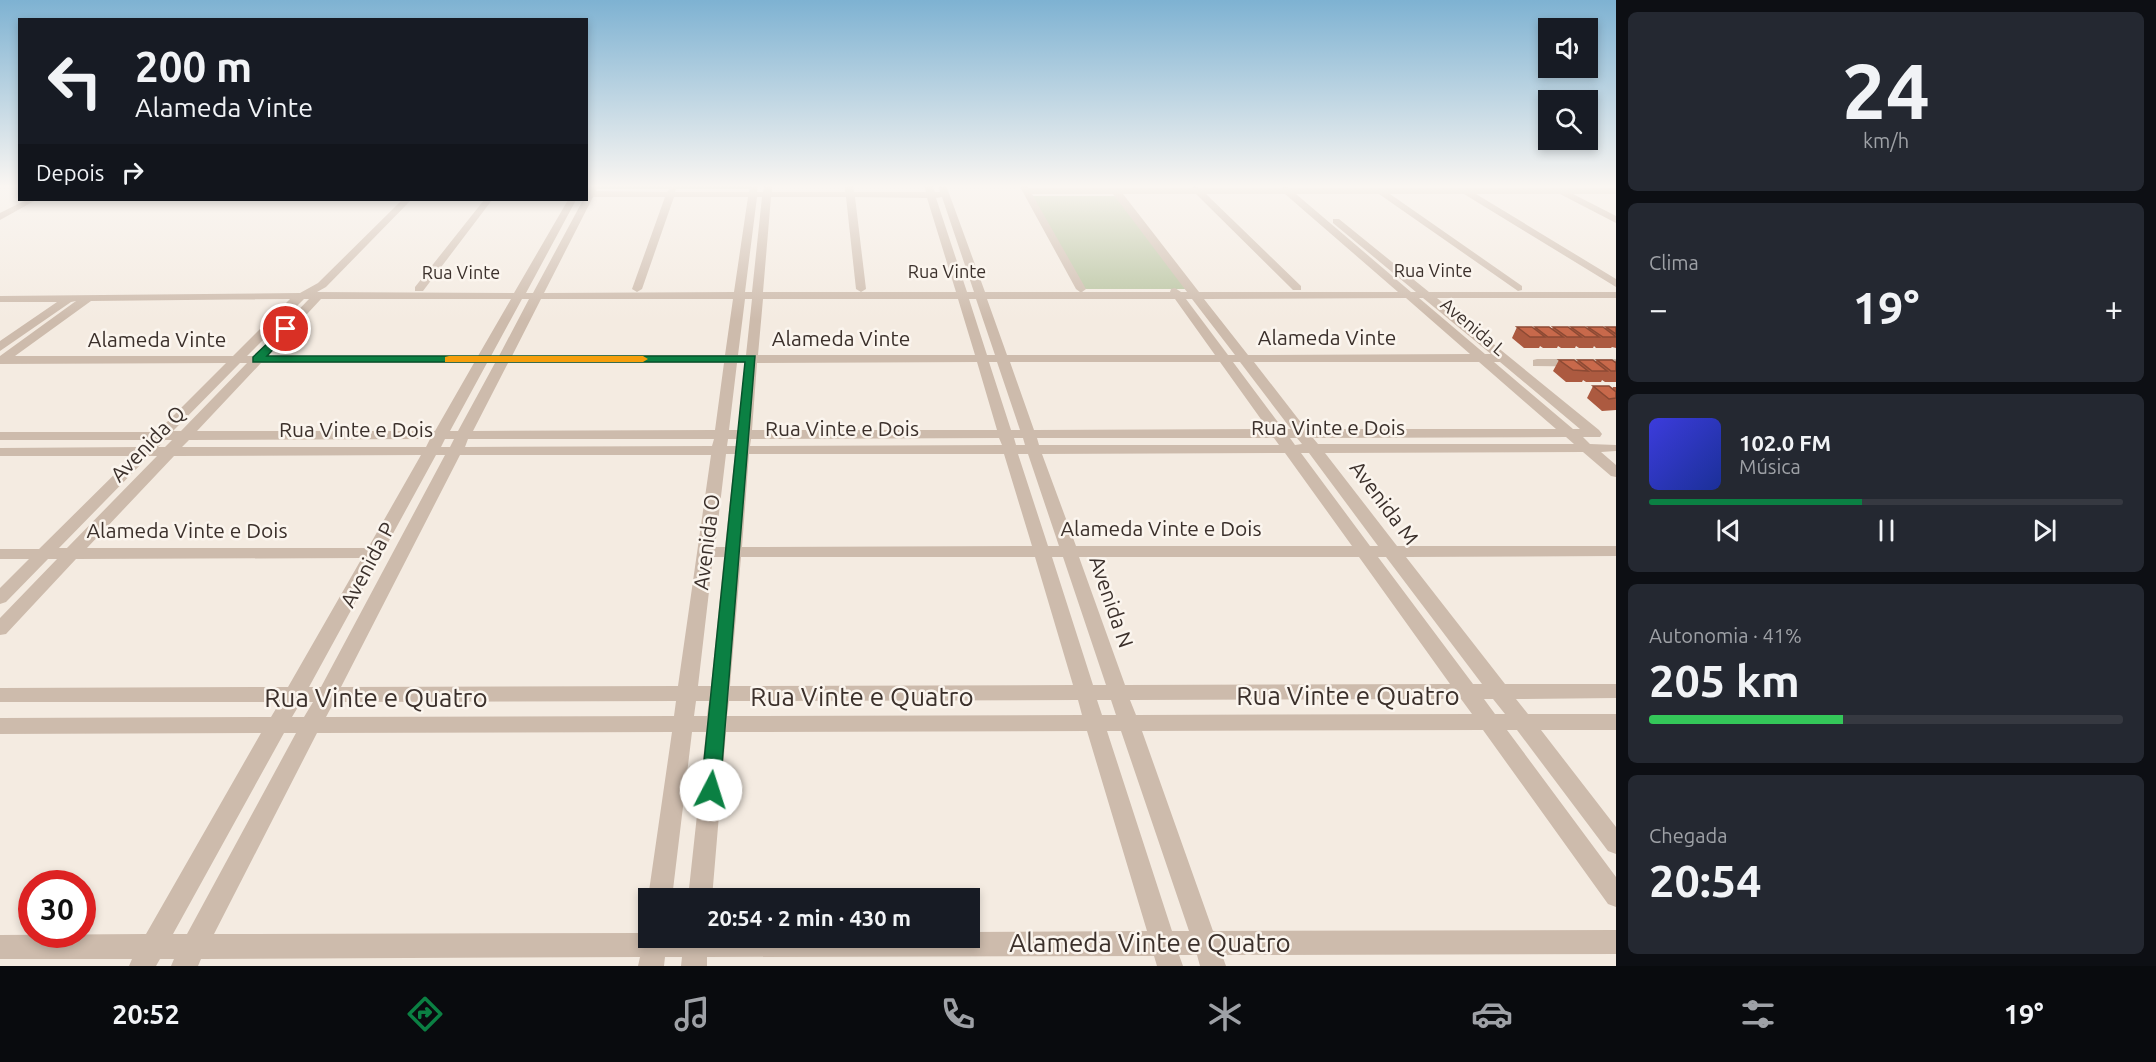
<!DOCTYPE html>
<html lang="pt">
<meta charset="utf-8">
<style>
:root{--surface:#171b24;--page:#242831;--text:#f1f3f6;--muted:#9ea1a6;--line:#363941;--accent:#0b8043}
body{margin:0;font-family:Ubuntu,sans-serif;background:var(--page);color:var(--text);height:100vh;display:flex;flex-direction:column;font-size:22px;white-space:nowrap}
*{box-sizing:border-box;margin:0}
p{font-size:20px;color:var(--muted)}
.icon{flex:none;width:33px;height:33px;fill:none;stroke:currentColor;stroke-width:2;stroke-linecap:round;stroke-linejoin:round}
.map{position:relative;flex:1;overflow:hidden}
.drawer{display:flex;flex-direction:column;gap:12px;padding:12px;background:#0d0f14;width:540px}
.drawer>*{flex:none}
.hud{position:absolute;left:18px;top:18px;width:570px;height:183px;border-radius:0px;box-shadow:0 3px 9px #0003;background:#171b24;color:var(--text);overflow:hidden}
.buttons{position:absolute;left:1538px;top:18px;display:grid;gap:12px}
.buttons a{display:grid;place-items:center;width:60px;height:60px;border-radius:0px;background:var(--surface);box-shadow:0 3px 9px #0003;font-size:30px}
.speed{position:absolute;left:18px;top:870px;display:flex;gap:12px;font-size:30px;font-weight:700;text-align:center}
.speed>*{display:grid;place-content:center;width:78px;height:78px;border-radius:50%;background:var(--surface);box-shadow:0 3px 9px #0003;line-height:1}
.speed .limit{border:9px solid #d22;background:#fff;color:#111}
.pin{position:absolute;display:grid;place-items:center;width:51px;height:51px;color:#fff;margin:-26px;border:3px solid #fff;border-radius:50%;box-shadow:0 2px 6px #0007}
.me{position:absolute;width:66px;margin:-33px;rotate:5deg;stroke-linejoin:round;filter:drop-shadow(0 0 4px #0008)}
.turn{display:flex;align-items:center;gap:21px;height:126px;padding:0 18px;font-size:27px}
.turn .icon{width:78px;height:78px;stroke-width:2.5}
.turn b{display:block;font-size:42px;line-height:51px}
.then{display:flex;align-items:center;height:57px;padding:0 18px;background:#0003;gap:12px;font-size:22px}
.big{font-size:45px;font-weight:600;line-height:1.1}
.drawer .widget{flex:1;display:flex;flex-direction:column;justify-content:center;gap:9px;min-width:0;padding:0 21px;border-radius:9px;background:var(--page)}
.drawer .dial{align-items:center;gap:0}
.dial b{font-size:78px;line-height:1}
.song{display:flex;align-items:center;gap:18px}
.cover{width:72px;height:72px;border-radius:9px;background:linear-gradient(135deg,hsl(240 70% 55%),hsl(230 70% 35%))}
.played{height:6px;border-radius:3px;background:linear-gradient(90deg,var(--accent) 45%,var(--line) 45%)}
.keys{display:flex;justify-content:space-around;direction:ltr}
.heat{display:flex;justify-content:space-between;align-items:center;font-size:33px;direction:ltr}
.charge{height:9px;border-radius:4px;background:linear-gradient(90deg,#34c759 41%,var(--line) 0)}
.trip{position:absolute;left:638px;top:888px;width:342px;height:60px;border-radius:0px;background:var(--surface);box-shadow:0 3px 9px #0003;font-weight:600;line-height:60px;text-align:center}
.dock{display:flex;height:96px;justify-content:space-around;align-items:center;background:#090b0e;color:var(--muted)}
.dock .icon{width:42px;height:42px}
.dock .active{color:var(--accent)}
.dock b{font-size:27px;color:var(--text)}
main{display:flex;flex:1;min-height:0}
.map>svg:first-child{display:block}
</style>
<main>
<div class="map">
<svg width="1616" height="966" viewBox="0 0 1616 966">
<rect width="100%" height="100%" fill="#f4ebe1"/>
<path fill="#b8c4a0" d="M595,185H754V189H593Z
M1028,196H1120L1191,289H1081Z"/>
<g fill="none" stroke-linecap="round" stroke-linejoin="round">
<path fill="#cdbbac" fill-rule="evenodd" d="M590,185H599L596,191L667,192L672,186L676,189L675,192H749L750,185H758L757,192H763L764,185H772V192H845V185H853L854,192H926L924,185H932L935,192H940L938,185H946L985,292H1080L1076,289L1019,185H1028L1029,188H1191L1195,185L1200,188H1281L1285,186L1290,188H1616V194H1573L1616,216V223L1560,194H1476L1616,279V287L1464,194H1390L1522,286V290L1518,291L1379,194H1296L1411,292H1416L1333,223V219H1339L1429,292H1616V298H1437L1599,430L1602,434L1600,437H1583L1590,444L1616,445V451L1601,452L1616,465V477L1611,476L1583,452L1325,453L1397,546H1616V556L1406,557L1505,684H1616V698L1516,699L1528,714H1616V730H1541L1616,827V854L1608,851L1517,730H1507L1616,877V907L1608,904L1483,730L1142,731L1213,931L1616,930V954L1222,955L1226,966H1200L1197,955H1179L1183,966H1157L1154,956L707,957V966H681L682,957H665L664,966H638L640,957L201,959L198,966H171L174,959H160L156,966H129L132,959H0V935L146,934L261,733L0,734V718L271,717L280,702H0V688L288,687L362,558L76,559L6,634L0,635V618L57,559H48L6,602L0,604V588L29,559H0V549H39L133,456H0V448L141,447L149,440H0V432H157L226,363L0,364V356L76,301L71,302L0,351V341L57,302H0V296L300,293L318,283L402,200H411L326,287L317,292L514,293L568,200H576L526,293H533L583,200H586V191ZM1032,194H1113L1187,292H1181L1175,288L1171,289L1170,292H1082L1086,289ZM1123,194H1196L1293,290H1301V286L1206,194H1285L1398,292H1199ZM593,197H665L632,289L637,292L642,289L674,197H748L734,292L544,293ZM757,197H762L752,292H745ZM771,197H846L856,289L861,292L866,289L855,197L927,198L956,292H763ZM942,197L974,292H967L936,198ZM1406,298L1470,354L1248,355L1204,299ZM1419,298H1423L1491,354H1485ZM290,299L233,356H15L91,301ZM304,299H309L254,356H247ZM321,299H511L478,356H268ZM522,299H529L499,356H491ZM541,299H733L725,355L512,356ZM745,299H752L746,355H738ZM763,299H958L975,355H758ZM969,299H976L995,355H987ZM987,299H1175L1215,355H1007ZM1186,299H1192L1235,355H1228ZM977,362L997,430H752L757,363ZM989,362H997L1020,430H1011ZM1010,362H1220L1268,429L1034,430ZM1233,362H1240L1291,429H1283ZM1254,362H1479L1556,429H1306ZM1494,362H1500L1580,429H1573ZM240,363H247L181,431H173ZM261,363H474L435,431H197ZM487,363H495L458,431H450ZM508,363H724L715,430L473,431ZM737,363H745L738,430H729ZM1566,437L1574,444H1318L1313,438ZM999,438L1002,445L750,446L751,439ZM1014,438H1023L1025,445H1016ZM1037,438H1274L1279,445H1039ZM1290,438H1297L1302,444L1295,445ZM430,439L426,447H182L189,440ZM445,439H454L450,447H441ZM468,439H714L712,446L465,447ZM728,439H737L736,446H727ZM165,440H172L165,447H158ZM1285,453L1352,546H1076L1042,454ZM1301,453H1309L1378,546H1370ZM726,454H735L725,547H715ZM749,454H1004L1032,546L742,547ZM1018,454H1028L1059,546H1048ZM421,455L368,548H87L174,456ZM436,455H445L321,687H309ZM460,455H711L678,686L341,687ZM149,456H157L67,548H59ZM713,557H724L711,686H698ZM741,557H1035L1073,685L730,686ZM1052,557H1063L1106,685H1093ZM1079,557H1359L1450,684L1125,685ZM1378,557H1386L1482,684H1473ZM1461,699L1472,714L1136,715L1130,700ZM1484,699H1493L1505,714H1495ZM1078,700L1082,715L727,716L729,701ZM1097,700H1111L1116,715H1102ZM676,701L674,716L326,717L334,702ZM696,701H709L707,716H694ZM301,702H313L304,717H292ZM1087,731L1147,931L969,932V938H648V929L645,933L214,934L317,733L672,732L648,898H672L692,732H706L688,898H712L726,732ZM1107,731H1121L1189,931H1172ZM284,733H296L187,934H173Z
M484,200H492L423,291H415V287Z
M1537,359H1616V367L1533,366V360Z"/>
<path fill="#cdbbac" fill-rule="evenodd" d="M26,200H36L0,220V213Z"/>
</g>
<path fill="#ac5a40" d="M1517,327L1534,329L1535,327L1552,329L1553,327L1570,329L1571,327L1588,329V327L1605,329L1606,327H1616V348L1612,347L1611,348H1596L1594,346L1593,348H1579L1576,346L1575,348H1561L1558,346L1557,348H1543L1540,346L1539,348H1524L1512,338Z
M1559,360L1577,362L1578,360L1595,362L1597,360L1615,362L1616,360V382H1605L1602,380L1601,382H1586L1583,380L1582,382H1566L1553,371Z
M1593,386L1612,389L1613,387H1616V410L1602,411L1587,398Z"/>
<path fill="#c8694b" stroke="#8c4a34" stroke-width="1.5" d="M1517,327H1532L1545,337H1530Z
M1535,327H1549L1563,337H1548Z
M1553,327H1568L1581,337H1567Z
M1571,327H1585L1599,337H1585Z
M1588,327H1603L1616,337H1603Z
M1606,327H1616V334Z
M1559,360H1574L1588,371L1573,370Z
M1578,360H1593L1607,371H1592Z
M1597,360H1612L1616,363V371H1611Z
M1593,386H1609L1616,392V398L1609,399Z"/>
<linearGradient id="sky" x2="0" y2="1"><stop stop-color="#7eb2d2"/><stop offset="0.58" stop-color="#faf6f2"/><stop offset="1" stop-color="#faf6f2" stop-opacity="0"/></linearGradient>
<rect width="1616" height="321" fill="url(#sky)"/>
<path fill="#0b8043" stroke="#07532c" stroke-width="1.5" d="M286,326L292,329L267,356H755L720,790L717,796L711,798L704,796L701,790L745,362H253V357Z"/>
<path fill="#f59e0b" d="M449,356H643L648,359L643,362H445V357Z"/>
<g text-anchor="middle" stroke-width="5" stroke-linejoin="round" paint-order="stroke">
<g font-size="18" fill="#3b302b" stroke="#fbf5ee">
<text x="1433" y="277">Rua Vinte</text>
<text x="947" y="278">Rua Vinte</text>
<text x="461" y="279">Rua Vinte</text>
<text transform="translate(1473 327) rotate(40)" y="6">Avenida L</text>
</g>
<g font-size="21" fill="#3b302b" stroke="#fbf5ee">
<text x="1327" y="345">Alameda Vinte</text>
<text x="841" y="346">Alameda Vinte</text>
<text x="157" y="347">Alameda Vinte</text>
<text x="1328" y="435">Rua Vinte e Dois</text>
<text x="842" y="436">Rua Vinte e Dois</text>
<text x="356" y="437">Rua Vinte e Dois</text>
<text transform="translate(148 444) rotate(-46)" y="7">Avenida Q</text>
<text transform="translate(1384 503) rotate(53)" y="7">Avenida M</text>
<text x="1161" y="536">Alameda Vinte e Dois</text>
<text x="187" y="538">Alameda Vinte e Dois</text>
<text transform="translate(707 542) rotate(-83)" y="7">Avenida O</text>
<text transform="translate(368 565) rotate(-62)" y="7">Avenida P</text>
<text transform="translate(1111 602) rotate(71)" y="7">Avenida N</text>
</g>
<g font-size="26" fill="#3b302b" stroke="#fbf5ee">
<text x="1348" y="705">Rua Vinte e Quatro</text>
<text x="862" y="706">Rua Vinte e Quatro</text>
<text x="376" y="707">Rua Vinte e Quatro</text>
<text x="1150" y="952">Alameda Vinte e Quatro</text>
</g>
</g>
</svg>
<div class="buttons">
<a><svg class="icon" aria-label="sound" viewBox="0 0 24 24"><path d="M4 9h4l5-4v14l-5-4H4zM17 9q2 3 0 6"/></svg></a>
<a><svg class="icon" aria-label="search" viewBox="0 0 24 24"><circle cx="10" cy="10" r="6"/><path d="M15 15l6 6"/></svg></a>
</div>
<div class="speed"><div class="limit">30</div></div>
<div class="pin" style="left:286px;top:329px;background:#d93025"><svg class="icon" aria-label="arrive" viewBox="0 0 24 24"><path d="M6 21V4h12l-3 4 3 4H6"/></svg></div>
<svg class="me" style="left:711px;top:790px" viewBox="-20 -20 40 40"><circle r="19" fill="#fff"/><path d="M0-13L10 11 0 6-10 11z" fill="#0b8043"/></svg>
<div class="trip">20:54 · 2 min · 430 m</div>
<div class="hud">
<div class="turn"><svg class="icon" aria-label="left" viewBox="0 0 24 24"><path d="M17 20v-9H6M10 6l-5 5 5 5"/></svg><div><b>200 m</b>Alameda Vinte</div></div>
<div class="then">Depois<svg class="icon" aria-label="right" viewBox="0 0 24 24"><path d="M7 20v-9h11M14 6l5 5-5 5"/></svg></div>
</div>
</div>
<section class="drawer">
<div class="widget dial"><b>24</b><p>km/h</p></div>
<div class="widget"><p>Clima</p>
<div class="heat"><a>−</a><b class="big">19°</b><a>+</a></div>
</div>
<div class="widget">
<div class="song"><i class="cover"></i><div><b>102.0 FM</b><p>Música</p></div></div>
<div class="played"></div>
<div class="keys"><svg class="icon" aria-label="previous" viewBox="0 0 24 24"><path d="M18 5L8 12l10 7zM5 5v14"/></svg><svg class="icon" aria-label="pause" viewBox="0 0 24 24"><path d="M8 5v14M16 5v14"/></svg><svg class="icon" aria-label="next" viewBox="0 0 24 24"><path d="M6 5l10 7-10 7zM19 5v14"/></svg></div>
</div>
<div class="widget"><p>Autonomia · 41%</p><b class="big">205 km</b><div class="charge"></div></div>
<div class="widget"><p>Chegada</p><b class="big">20:54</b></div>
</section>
</main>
<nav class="dock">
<b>20:52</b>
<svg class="icon active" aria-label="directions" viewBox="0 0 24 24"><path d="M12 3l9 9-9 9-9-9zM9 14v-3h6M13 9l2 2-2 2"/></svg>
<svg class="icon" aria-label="music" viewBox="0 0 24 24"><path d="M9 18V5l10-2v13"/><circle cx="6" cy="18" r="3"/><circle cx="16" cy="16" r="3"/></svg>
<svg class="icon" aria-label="phone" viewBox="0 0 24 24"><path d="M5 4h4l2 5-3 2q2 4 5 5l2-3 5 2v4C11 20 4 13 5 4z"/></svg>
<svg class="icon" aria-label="climate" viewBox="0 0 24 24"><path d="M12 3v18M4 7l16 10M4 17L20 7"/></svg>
<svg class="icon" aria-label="car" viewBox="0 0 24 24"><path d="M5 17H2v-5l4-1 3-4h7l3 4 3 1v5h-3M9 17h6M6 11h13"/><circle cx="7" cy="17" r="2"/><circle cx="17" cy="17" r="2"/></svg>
<svg class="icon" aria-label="filters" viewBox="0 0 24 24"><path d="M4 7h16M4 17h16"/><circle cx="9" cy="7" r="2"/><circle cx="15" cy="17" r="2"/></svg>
<b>19°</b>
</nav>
